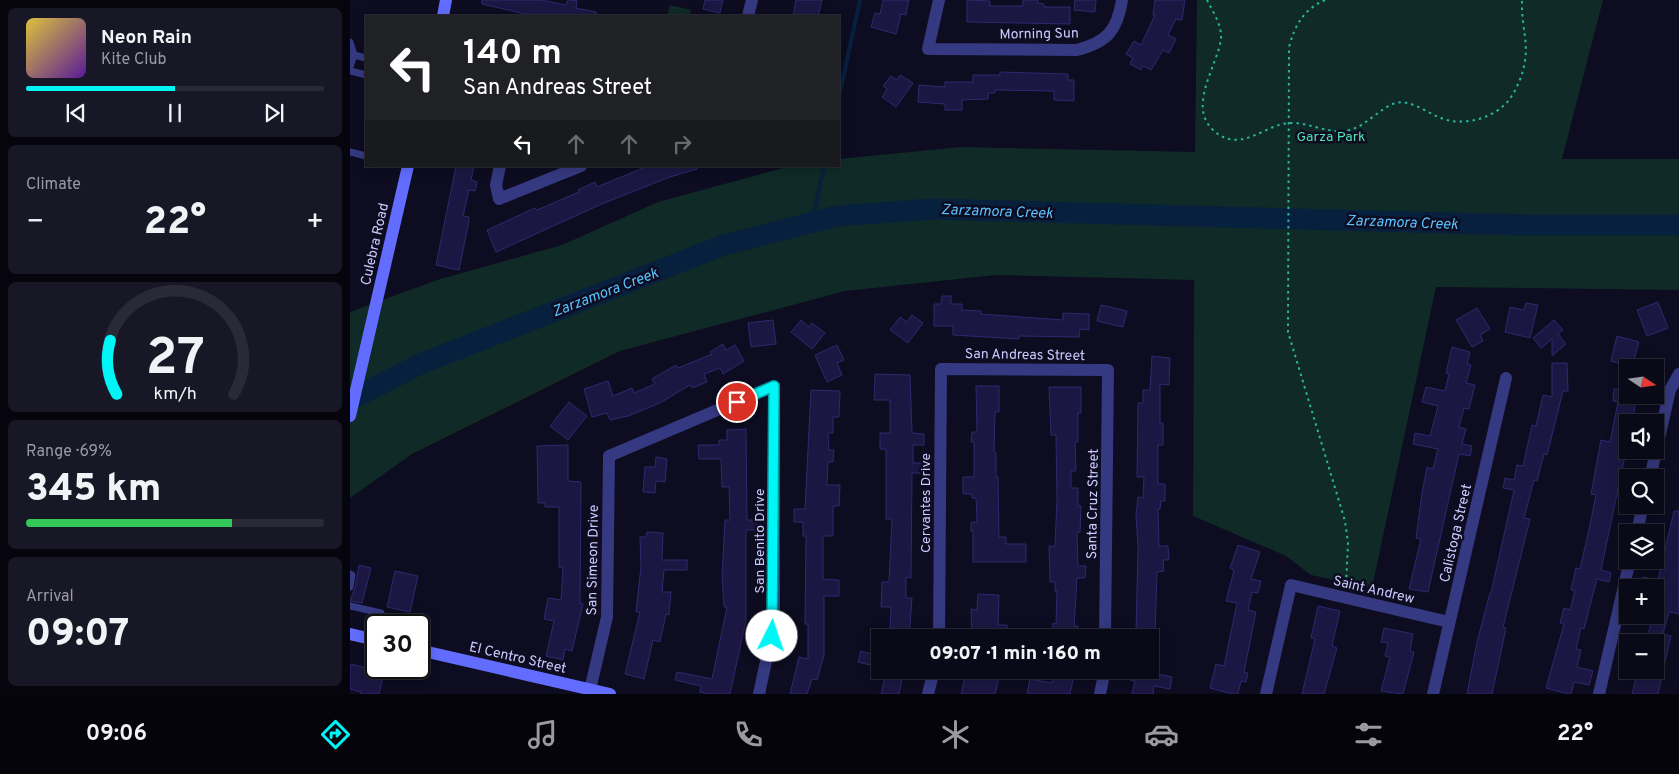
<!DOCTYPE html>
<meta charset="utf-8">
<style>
:root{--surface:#0a0918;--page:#181725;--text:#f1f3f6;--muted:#999aa2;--line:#2a2a37;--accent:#00f5f6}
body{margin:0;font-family:Overpass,sans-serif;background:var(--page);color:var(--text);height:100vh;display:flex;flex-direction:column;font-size:19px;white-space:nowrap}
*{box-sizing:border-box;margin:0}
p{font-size:16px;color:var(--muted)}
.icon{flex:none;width:28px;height:28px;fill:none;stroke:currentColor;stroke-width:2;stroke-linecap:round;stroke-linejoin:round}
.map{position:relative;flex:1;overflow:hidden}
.sheet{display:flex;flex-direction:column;gap:8px;padding:8px;background:#06050d;width:350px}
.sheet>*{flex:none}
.banner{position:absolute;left:15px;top:15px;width:475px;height:152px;border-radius:0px;box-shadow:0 2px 12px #0003,0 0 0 1px var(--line);background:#202124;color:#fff;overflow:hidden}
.needle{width:32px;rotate:103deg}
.buttons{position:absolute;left:1269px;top:359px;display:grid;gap:10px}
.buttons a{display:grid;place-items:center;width:45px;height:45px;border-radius:0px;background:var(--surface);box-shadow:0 2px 12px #0003,0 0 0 1px var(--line);font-size:25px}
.speed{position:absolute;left:15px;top:614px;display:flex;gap:10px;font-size:25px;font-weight:700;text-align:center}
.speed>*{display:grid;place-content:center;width:65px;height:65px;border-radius:50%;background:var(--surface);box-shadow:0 2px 12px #0003,0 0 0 1px var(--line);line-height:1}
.speed .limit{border:2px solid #111;border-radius:8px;background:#fff;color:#111}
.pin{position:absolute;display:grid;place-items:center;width:42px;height:42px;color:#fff;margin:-21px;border:2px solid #fff;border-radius:50%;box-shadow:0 1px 5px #0007}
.me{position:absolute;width:55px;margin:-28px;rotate:4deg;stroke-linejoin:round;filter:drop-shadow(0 0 4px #0008)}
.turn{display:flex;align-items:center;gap:18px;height:105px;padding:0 15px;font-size:22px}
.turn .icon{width:65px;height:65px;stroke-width:2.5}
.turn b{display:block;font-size:35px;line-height:42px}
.lanes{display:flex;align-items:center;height:48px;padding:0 15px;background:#0003;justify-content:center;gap:25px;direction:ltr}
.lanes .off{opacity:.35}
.big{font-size:38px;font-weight:800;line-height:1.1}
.sheet .tile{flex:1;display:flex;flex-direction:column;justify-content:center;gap:8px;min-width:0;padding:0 18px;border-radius:8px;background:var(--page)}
.sheet .dial{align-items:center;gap:0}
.dial svg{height:130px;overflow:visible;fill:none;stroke:var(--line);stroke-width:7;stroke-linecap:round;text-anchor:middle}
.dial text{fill:var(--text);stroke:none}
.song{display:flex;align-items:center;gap:15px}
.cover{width:60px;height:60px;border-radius:8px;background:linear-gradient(135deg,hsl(50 70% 55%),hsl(270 70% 35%))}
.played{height:5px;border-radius:2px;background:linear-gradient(90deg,var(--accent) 50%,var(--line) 50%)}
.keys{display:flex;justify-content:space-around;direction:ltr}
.heat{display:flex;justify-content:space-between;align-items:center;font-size:28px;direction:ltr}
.charge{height:8px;border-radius:4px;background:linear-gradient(90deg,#34c759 69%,var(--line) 0)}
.trip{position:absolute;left:521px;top:629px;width:288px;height:50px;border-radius:0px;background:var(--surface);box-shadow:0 2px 12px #0003,0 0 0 1px var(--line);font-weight:800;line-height:50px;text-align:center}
.dock{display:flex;height:80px;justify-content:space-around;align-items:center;background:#04040a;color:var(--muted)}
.dock .icon{width:35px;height:35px}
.dock .current{color:var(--accent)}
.dock b{font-size:22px;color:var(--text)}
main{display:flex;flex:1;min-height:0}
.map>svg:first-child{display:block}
</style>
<main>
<section class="sheet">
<div class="tile">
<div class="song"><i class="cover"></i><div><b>Neon Rain</b><p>Kite Club</p></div></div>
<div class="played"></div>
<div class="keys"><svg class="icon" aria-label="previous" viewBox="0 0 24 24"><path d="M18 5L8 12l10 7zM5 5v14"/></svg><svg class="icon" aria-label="pause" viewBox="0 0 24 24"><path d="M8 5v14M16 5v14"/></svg><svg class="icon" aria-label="next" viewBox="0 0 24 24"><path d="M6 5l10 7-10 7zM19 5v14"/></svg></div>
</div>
<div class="tile"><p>Climate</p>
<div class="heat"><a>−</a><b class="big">22°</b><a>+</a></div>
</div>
<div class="tile dial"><svg viewBox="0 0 100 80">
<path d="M14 69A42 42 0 1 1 86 69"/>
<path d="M14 69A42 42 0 0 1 10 36" stroke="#00f5f6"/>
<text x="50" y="56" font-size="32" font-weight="700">27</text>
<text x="50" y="72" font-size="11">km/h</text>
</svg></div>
<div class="tile"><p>Range · 69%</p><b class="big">345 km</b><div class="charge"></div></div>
<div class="tile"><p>Arrival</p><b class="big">09:07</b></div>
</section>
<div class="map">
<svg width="1329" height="694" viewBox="0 0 1329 694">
<rect width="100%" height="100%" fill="#0d0c20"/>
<path fill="#0f2a27" d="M847,0H1253L1212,159H1329V290L1086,287L1022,588L961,575L936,556L843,516L844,280L646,275L495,291L270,351L62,454L0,498V312L87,280L212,245L308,202L441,166H489V159L611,147L845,152Z
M320,5L341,10L339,16H317Z"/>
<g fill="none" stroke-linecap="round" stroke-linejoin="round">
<path stroke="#07203e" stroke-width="4" d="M489,97L510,0
M462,223L474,166"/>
<path stroke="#07203e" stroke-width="21" d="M0,400L70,364L374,245L487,216L582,209L1174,225H1329"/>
</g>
<path fill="#1c1742" stroke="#30286f" d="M132,0H191L216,5L218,0H220L227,1L226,8L246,12V16H184L132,4Z
M355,0H373L370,13L353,9Z
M446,0H472L468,16H443Z
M533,0H559L556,15L551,14L546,34L521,27L525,13L530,14Z
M617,0L640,1V6H673V0H688V3L694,4V7H720V24L617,22Z
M725,0H746L745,12L724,10Z
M805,0H835L832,20L826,19L818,35L826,39L819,53L813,50L801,70L793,66L791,70L780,64L783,58L776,54L784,41L791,45L805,15H803Z
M650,72L718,74V80H724V101L704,100V91L645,90V93H638V99L612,100V110H595V104L568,102L569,85L595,87V82H623V75H650Z
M550,75L563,83L546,107L532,97L537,89L533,86L541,76L547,80Z
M106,166H124L121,180L127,182L125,191L119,190L113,216L119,217V221L109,270L86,265Z
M298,166H347V169L320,177L254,203L146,252L137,230L185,208L187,210L229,192L228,190L245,182L247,187Z
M592,296H601V304H612V310L631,311V314L713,320V313L739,314V330L730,329L729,337L669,336V339L603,335V326H584V304H591Z
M1308,302L1318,328L1297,336L1287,310Z
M1176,303L1188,305L1180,338L1155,332L1160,307L1174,310Z
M751,305L777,311L773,327L747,321Z
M1127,308L1140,329L1130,335L1133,341L1122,347L1106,320Z
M562,315L573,323L558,343L540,330L550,317L557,322Z
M423,320L426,344L401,347L398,323Z
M451,320L459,327L462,323L475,333L462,349L441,332Z
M1204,320L1213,330L1208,334L1216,344L1202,356V339L1191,348L1183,338Z
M1267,336L1289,342L1282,367L1261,361Z
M373,344L376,350L385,345L394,361L373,374L370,368L354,374L357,382L342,388L340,385L310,403L278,416L260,420L257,413L242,417L234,389L258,381L263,396L282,388L284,393L305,384L302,379L326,365L328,368L362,354L360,352Z
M487,345L494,360L487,363L492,375L477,382L465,355Z
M1102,347L1120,352L1117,364L1121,365L1116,383L1125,385L1119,409L1114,408L1109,427L1116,429L1112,444L1122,446L1120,456L1109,454L1078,592L1059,589L1071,539L1066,538L1072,493L1077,467L1083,469L1088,449L1063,444L1065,433L1080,436L1088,406L1072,402L1076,387L1095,391L1099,374L1096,373Z
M802,356L820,358L819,385L810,384V423H813V445H808V484H815V501H811L810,509H808L809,546H818L819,560H813L814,571L807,572L805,634H786L788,547L786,514L788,497L793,498L794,477H787L788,403H793V390H800Z
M1202,363H1217L1218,391H1213L1197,455L1194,454L1187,481L1184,480L1174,518L1180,519L1153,627L1156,628L1142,694H1117L1127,642L1140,593H1141L1164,490L1153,488L1155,478L1164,480L1167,465L1173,466L1182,425L1186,426L1193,395L1202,397Z
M525,374L560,375L562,433L574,434V445H563V463H573L572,473H562L561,578L556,577V598H562L559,638L543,637L544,628H540L541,607H531L532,582H539L542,519H536V449H530V433H540V400H524Z
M626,386H649V412H645L644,452L646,453V477H648L649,537H656V544H676V562H623V531H621V522H627L626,498H622V494H613V477H624V442H621L622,432H627Z
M699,387H731V413H728V442H725L726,471H721V488H728V506H731L730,532H727L728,566H736L735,578H727L724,626H728L726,638H702L703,623L706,624L707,591H705V582H700L699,546H705L707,501L706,435H701Z
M1264,389L1278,390V395H1286L1283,422H1278V456H1275L1251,570L1261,573L1259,582L1247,579L1234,629L1231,628L1226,649L1231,650L1227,667L1243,671L1239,685L1224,682L1221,694H1218L1196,688L1214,624L1210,623L1214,608L1220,610L1225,591L1221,590L1226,568L1230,569L1240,525L1246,495L1241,494L1251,440L1260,442L1268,402L1263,401Z
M461,390L490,391L489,417H483V433H478L479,450H484L483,462H478L477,485H490L489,506H483V536H473V579L489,580V596H474V655L467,680L462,679L457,694H440L449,657L458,659V624H455L456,536H453V522H444V509H455Z
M219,402L237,416L218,440L200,426Z
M396,429L397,520H407V530H396V620L380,694H359L350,692L351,686L325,680L327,672L362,679L377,607H374L372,576L375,520H380L379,487H372L371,459H349L348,445H369V440H377V430Z
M218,445V481L231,482L230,603L233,604L222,651L215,649L213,660L196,656L204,621L194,619L198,598L211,600L213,567H209V507H195V503H188L187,446Z
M306,457L317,459L315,482L306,481L305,493L293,492L295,467H305Z
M1324,511H1329V614L1319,612L1313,634L1321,636L1308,694H1282L1288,670H1305V642H1296L1302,619L1305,620V588H1291L1293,577L1308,580Z
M297,532L313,533L312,560H337V570H314L312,592H321L319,615L316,614L310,642L303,640L294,679L275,674L290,612H286L291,567L290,537H296Z
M888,545L910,552L901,579L911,581L908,593L902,592L898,610L906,612L894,672L898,673L896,682L891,681L888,694H882L860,688L866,664L874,666L887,603L876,601L884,570L880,568Z
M9,565L21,568L12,603L0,601L5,588Z
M45,571L68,576L60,612L37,607Z
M628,594L649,595L648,625H657V638H622L621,609L627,610Z
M968,606L990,611L982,646L987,648L974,694H952L965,639L961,638Z
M1034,628L1063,634L1060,651L1064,652L1053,694L1031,691L1040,657L1035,656L1038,643L1031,642Z
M511,651L522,654L520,665L508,662Z
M0,664L34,672L29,694H10L11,692L0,689Z
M537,670H554L549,694H531Z
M617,670H645L643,677L649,678L645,694H611Z
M704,670H725L720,694H677L680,679L702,683Z
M774,670H789L822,677L820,689L804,686L803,694H782L785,681L772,678Z"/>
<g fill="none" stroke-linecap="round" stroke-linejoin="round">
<path stroke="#29b59f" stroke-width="2" stroke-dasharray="2.5 4" stroke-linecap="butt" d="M857,0C863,12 872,25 871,39C868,64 838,105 862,129C889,156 914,124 940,123C960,122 978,135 1000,130C1017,125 1029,109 1045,103C1061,99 1077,113 1091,118C1110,126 1137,120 1152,107C1160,101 1165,91 1169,82C1183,48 1171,33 1172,0
M975,0C953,10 945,25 939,47L938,332L995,521L998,543L996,586"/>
<path stroke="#353981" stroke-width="7" d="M0,42L4,55L0,67
M4,55L16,58
M0,71L16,75
M0,152L16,156
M0,574L2,575L0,587
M0,606L31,613L29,625"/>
<path stroke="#353981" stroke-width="12" d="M589,0L578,49L727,50C757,42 767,31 772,0
M398,16L402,0
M150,166L146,185L149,199L231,166
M1300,478L1320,390L1329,374
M1287,532L1293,505
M589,638L591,369L758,370L755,638
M239,694L257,617L259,456L424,386V624L409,694
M578,694L584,670
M750,694L755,670
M916,694L941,585L1099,622
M1083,694L1156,378
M1249,694L1280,560"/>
<path stroke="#626dff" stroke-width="12" d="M93,16L96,0
M0,416L58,166
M0,634L26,640
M69,650L260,694"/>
</g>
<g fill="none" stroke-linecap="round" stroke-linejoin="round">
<defs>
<path id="route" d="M387,402L424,386L422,636"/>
</defs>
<use href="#route" stroke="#009fa0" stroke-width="12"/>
<use href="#route" stroke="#00f5f6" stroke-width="9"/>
</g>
<g text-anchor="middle" stroke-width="5" stroke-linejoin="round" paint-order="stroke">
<g font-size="14" fill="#cccbff" stroke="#0d0c20">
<text transform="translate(689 33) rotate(-1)" y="5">Morning Sun</text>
<text transform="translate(24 244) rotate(-77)" y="5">Culebra Road</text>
<text transform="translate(675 354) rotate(1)" y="5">San Andreas Street</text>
<text transform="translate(575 503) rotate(-90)" y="5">Cervantes Drive</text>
<text transform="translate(742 504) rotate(-89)" y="5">Santa Cruz Street</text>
<text transform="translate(1105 533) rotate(-77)" y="5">Calistoga Street</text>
<text transform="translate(409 541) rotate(-90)" y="5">San Benito Drive</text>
<text transform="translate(242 560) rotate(-89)" y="5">San Simeon Drive</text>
<text transform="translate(1024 589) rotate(13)" y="5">Saint Andrew</text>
<text transform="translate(168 657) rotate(13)" y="5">El Centro Street</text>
</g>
<g font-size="14" fill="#53e3b1" stroke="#0d0c20">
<text x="981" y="141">Garza Park</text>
</g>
<g font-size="15" font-style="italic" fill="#59c2ff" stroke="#0d0c20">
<text transform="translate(647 211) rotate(2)" y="5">Zarzamora Creek</text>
<text transform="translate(1052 222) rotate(2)" y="5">Zarzamora Creek</text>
<text transform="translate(255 292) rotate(-21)" y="5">Zarzamora Creek</text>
</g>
</g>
</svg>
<div class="buttons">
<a><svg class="needle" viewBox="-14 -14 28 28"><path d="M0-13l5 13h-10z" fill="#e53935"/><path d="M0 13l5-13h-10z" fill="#999aa2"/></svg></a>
<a><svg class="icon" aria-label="sound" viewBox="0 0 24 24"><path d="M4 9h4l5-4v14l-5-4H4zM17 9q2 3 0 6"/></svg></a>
<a><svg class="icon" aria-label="search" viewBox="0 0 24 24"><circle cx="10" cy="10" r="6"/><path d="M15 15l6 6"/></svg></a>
<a><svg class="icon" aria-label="layers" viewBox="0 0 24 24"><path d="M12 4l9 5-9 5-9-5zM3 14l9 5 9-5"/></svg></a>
<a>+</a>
<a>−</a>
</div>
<div class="speed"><div class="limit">30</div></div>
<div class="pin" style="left:387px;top:402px;background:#d93025"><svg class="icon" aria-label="arrive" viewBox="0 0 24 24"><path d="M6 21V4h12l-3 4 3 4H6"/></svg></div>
<svg class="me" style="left:422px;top:636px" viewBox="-20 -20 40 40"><circle r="19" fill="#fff"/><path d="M0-13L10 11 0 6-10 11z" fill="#00f5f6"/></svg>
<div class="trip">09:07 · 1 min · 160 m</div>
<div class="banner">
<div class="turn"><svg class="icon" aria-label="left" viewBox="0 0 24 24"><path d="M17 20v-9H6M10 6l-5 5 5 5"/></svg><div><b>140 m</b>San Andreas Street</div></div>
<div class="lanes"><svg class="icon" aria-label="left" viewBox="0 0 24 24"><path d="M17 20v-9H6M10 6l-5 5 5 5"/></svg><svg class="icon off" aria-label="ahead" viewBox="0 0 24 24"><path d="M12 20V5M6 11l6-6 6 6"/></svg><svg class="icon off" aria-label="ahead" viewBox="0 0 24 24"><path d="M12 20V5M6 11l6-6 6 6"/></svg><svg class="icon off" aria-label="right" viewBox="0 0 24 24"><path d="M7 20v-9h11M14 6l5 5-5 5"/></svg></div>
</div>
</div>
</main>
<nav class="dock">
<b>09:06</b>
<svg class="icon current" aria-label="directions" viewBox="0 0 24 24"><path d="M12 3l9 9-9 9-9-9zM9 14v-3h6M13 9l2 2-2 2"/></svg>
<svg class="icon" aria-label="music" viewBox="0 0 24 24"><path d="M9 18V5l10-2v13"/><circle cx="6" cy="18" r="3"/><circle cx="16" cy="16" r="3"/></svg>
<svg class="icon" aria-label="phone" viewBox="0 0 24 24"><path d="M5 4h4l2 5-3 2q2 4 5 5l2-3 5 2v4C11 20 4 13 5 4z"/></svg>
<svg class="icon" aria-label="climate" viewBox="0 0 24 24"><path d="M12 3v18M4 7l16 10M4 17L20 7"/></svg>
<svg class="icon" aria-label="car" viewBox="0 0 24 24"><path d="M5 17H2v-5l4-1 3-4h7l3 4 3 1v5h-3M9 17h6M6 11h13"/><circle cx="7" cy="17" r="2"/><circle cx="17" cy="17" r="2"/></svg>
<svg class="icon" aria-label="filters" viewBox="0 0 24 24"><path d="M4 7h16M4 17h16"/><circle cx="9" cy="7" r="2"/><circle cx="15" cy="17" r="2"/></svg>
<b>22°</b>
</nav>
